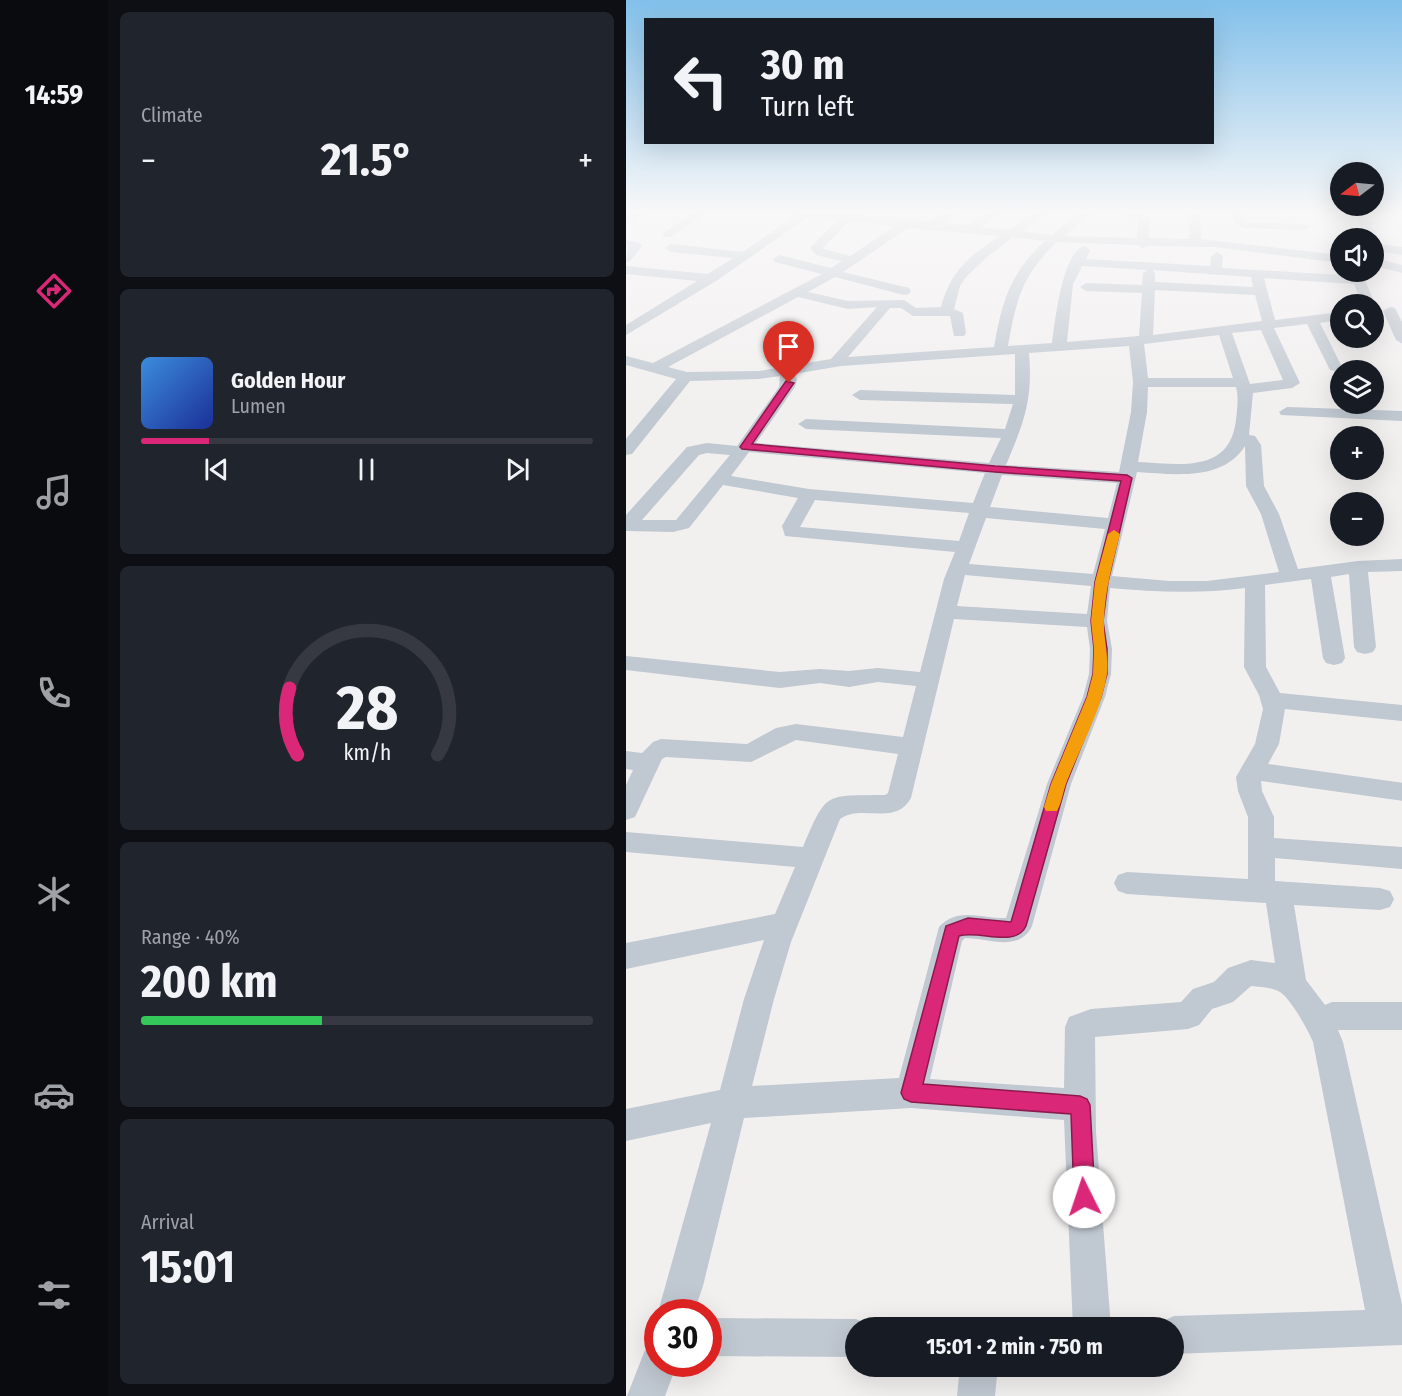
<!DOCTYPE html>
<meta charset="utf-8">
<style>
:root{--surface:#171b24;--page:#20242c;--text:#f1f3f6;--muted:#9ea1a6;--line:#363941;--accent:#db2777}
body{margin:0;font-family:"Fira Sans Condensed",sans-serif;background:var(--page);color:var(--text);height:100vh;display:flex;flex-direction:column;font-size:22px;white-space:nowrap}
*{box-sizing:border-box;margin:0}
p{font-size:20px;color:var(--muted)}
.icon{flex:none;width:33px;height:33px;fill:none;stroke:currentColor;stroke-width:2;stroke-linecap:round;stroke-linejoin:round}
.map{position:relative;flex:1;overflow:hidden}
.side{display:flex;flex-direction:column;gap:12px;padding:12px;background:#0d0f14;width:518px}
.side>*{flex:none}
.top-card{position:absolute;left:18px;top:18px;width:570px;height:126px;border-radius:0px;box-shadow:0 6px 24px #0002;background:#171b24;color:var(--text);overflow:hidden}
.needle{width:39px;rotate:254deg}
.tools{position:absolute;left:704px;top:162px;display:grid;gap:12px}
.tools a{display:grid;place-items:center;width:54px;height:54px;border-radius:50%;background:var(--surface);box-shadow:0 6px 24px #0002;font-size:30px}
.speed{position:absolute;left:18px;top:1299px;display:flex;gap:12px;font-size:30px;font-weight:700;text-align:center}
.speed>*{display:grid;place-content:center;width:78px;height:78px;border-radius:50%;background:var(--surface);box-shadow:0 6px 24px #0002;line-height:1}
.speed .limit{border:9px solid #d22;background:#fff;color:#111}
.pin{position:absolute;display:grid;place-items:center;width:51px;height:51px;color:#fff;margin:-62px -26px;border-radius:50% 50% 50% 0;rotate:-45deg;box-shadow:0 0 6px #0007}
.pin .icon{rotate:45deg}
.me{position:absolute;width:66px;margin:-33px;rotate:356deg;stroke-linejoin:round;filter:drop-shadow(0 0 4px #0008)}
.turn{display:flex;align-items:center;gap:21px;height:126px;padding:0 18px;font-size:27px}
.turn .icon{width:78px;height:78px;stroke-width:2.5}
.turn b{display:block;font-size:42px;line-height:51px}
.big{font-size:45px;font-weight:700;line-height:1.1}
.side .tile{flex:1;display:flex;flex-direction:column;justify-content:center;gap:9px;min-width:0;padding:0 21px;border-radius:9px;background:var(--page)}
.side .dial{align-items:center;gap:0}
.dial svg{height:156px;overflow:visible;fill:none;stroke:var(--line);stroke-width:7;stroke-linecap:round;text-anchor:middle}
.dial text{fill:var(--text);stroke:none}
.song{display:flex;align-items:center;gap:18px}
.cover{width:72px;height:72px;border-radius:9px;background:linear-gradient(135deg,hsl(210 70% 55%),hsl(230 70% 35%))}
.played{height:6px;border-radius:3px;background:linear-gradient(90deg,var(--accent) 15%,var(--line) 15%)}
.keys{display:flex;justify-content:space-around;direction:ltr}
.heat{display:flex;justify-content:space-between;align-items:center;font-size:33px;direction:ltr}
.charge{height:9px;border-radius:4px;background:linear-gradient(90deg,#34c759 40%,var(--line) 0)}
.trip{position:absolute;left:219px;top:1317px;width:339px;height:60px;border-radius:30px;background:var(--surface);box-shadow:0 6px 24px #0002;font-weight:700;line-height:60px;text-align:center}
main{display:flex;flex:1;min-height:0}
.dock{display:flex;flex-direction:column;width:108px;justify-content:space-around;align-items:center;background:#090b0e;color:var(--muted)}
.dock .icon{width:42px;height:42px}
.dock .current{color:var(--accent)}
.dock b{font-size:27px;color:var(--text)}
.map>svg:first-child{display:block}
</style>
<main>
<nav class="dock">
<b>14:59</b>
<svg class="icon current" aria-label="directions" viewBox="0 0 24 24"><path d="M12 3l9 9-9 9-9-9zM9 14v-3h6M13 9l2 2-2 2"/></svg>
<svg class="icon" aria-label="music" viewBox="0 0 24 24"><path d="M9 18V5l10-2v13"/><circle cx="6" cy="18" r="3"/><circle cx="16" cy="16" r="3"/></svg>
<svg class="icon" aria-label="phone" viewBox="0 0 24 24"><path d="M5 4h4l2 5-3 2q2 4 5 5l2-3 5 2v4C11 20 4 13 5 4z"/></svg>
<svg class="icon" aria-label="climate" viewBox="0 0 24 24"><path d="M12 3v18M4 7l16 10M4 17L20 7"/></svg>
<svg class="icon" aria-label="car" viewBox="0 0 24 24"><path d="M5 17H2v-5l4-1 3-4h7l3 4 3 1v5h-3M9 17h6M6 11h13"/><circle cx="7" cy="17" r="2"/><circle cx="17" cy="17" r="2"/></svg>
<svg class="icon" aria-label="filters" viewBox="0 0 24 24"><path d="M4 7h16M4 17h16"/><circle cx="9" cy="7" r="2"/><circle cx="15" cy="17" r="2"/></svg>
</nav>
<section class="side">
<div class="tile"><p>Climate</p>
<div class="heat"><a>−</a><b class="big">21.5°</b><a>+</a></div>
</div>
<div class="tile">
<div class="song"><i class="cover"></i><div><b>Golden Hour</b><p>Lumen</p></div></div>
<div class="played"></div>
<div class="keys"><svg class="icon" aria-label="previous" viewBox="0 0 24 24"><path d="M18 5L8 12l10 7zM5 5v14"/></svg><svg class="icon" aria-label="pause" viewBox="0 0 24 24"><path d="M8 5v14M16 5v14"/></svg><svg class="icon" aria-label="next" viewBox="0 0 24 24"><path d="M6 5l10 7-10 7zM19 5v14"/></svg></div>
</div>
<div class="tile dial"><svg viewBox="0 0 100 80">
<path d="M14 69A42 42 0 1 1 86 69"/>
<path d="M14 69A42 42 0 0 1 10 35" stroke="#db2777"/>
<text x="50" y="56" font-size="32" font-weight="700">28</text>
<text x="50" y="72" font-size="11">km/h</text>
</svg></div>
<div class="tile"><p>Range · 40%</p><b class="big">200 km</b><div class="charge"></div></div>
<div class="tile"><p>Arrival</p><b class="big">15:01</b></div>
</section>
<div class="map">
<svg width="777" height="1396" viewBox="0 0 777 1396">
<rect width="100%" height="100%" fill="#f2efef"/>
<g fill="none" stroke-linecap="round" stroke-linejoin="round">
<path fill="#c0c8d1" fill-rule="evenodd" d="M6,212H19L0,225V217Z
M69,212H82L45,237H37V233Z
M160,212H199L304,221L320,212H333L318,223L341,225L362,212H375L355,227L383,230L410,212H423L396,231L426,235L454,212H466L439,236L511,238L512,221L498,215L500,212H511L524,219L523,238L563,239L562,212H574L575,239L714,255V263L590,247L522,246L517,248L512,245L431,242C396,275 390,300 382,346L426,343C429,322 436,253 458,246L464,250L460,259L584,266L585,256L591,252L597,256L596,268L733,276L739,280L749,304L747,306V304H736L728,284L638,278L649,320L714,312V320L694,323L716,367L709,371L704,370L681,324L648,328L674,383L666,388L627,393L623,435L629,436L635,445L638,486L653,514L672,569L732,561L777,559V571L742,572L750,647L747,652L739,654L731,652L728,647L723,574L705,577L719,658L716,663L708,665L700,663L697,658L685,579L639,585L640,667L654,693L776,705L777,721L659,709L653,744L642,764L777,783V801L635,781L636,791L648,817V838L777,847V869L649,858V881L754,888L764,891L768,899L764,907L754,910L668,905L680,980L699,1005L706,1002H777V1030H712L717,1042L777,1309V1345L548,1354V1328H532L535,1322L548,1316L739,1310L687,1042C682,1030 665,999 654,992C645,987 635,987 625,986L607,1002L586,1009L573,1025L562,1029L469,1037L470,1132L485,1328H447L438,1120L285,1108L118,1118L77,1286L68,1312H32L85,1123L0,1141V1109L94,1090L118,999L138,940L0,969V943L149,914L169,867L0,852V832L177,847C201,790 199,796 259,795L262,793L272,754L170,740L125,762L40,757L36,759L9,817L0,820V785L7,770L0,769V751L16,753L27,742L35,739L121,744L150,728L170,724L277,737L290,686L252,682L223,687L194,683L154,688L0,670V656L154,672L194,669L223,671L252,668L294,672L318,579L329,552L159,536L156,526L172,498L97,485L63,528L47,532L0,531V515L61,447L81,443L111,446L153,387L154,376L133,379L64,381L6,454L0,455V439L50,379L0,365V356L27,363L196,274L149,262L147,259L153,255L205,268L216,261L190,255L184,248L211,220L182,217L90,281L0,335V325L71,281L0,274V266L82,274L107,258L45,252L39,248L45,244L117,252L169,216ZM223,221L269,226L224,256L198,249L197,248ZM282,228L374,236C343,257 325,270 315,307L290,308L278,300L222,301L182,292L209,277L278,295L283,294L285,291L283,288L217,272ZM387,237L419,241C384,273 376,301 368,347L222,357L264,308H275L287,316H324L328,336H338L340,333L337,313L328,309L334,286L340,277L361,257ZM456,266L521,270L517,273L516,285L460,283L454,287L460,291L516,293L513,336L441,342L447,284ZM527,270L625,277L627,287L529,282V273ZM529,290L629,295L636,321L527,335ZM172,297L222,309L251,307L205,359L133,371L61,372L42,367ZM635,330L657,380L624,384L606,333ZM593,335L607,378H522L518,344ZM503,346L507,382L505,412L493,472L380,465C398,422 407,400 403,353ZM389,354V395L234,390L226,395L234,400L387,404L379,429L180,419L172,424L180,429L375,438L363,463L130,443L169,387L171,379L168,374L215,366ZM522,387H610C613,397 611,410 610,420C604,474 553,464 512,462L521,412ZM619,446L620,486L635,514L653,572L581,581H543L486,576L511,472C547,474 596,482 619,446ZM123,452L359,473L347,503L183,489L105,476ZM81,453L104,455L50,520H16L73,455ZM376,475L491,483L482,518L364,507ZM189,500L343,513L333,541L174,527ZM360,518L479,529L467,574L343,564ZM339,575L465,586L461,614L331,606ZM484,588C530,592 573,594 619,588L618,667L633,695L637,709L629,744L610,777L612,791L622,817V879L501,872L492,875L488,883L492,891L501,894L640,903L649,963L625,960L602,968L588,982L567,989L555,1002L465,1009L443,1017L439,1027L438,1088L304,1079L336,941L339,938C362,938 393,953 406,926L445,784L479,697L485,674L486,649L481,621ZM328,619L461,627L464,649L463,674L457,697L421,784L380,918C356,919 332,906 313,927L273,1078L126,1086L148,999L165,942L214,819C235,803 269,827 285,798Z
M606,212H618V220L621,222L679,224L685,227L679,230L619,228L608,223Z
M731,212H739L752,238L750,241L740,238L729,214Z
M0,240L14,243L16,246L4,261L0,262L2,248Z
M750,244L777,247V255L747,251V245Z
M747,258L777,265V273L747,266Z
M764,307L769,308L777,324V344L770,340L757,311Z
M661,407L777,411V421L655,415L653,412Z
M82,1318L230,1319L243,1325L244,1328H230V1357L82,1356Z
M32,1344V1364H51L39,1396H1L19,1350Z
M334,1366H372L369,1396H331Z"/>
</g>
<linearGradient id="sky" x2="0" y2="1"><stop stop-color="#82c0ea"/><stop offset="0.52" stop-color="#f9f8f8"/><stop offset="1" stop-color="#f9f8f8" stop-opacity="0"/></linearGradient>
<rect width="777" height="408" fill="url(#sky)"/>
<path fill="#db2777" stroke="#8e194d" stroke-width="1.5" d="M160,381L168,383L126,444L369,466L501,475L506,478L482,582L477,621L481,649V674L475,697L440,784L400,926C389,949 352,929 333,936L297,1084L454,1096L461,1099L464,1105L469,1197L466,1204L458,1207L451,1204L448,1197L445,1114L285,1102L278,1099L275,1093L320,926L342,918L385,922L425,784L461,697L467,674L468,649L465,621L469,582L495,481L369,472L116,449L114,447Z"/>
<path fill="#f59e0b" d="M488,530L494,534C487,562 479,590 478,619C477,637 483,655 481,674C476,709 454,748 441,781C437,791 436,802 431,811H420L418,807L425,784L461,697L467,674L468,649L465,621L469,582L482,534Z"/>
</svg>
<div class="tools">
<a><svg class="needle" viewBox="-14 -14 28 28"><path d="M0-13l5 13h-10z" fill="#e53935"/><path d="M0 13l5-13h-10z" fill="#9ea1a6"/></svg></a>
<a><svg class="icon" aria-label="sound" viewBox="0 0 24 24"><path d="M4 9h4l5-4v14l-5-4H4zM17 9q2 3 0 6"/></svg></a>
<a><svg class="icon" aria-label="search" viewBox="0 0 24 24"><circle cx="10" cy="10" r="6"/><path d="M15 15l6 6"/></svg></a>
<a><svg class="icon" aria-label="layers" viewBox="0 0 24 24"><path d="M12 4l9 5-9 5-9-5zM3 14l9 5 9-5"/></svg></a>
<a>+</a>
<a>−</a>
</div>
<div class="speed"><div class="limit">30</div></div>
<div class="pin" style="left:163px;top:383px;background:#d93025"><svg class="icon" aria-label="arrive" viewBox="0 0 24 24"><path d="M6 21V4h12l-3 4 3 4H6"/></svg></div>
<svg class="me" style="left:458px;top:1197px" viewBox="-20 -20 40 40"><circle r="19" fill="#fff"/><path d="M0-13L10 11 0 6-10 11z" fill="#db2777"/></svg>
<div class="trip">15:01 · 2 min · 750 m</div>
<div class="top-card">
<div class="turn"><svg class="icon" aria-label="left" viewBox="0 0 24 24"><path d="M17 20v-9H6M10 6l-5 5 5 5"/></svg><div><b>30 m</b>Turn left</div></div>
</div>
</div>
</main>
